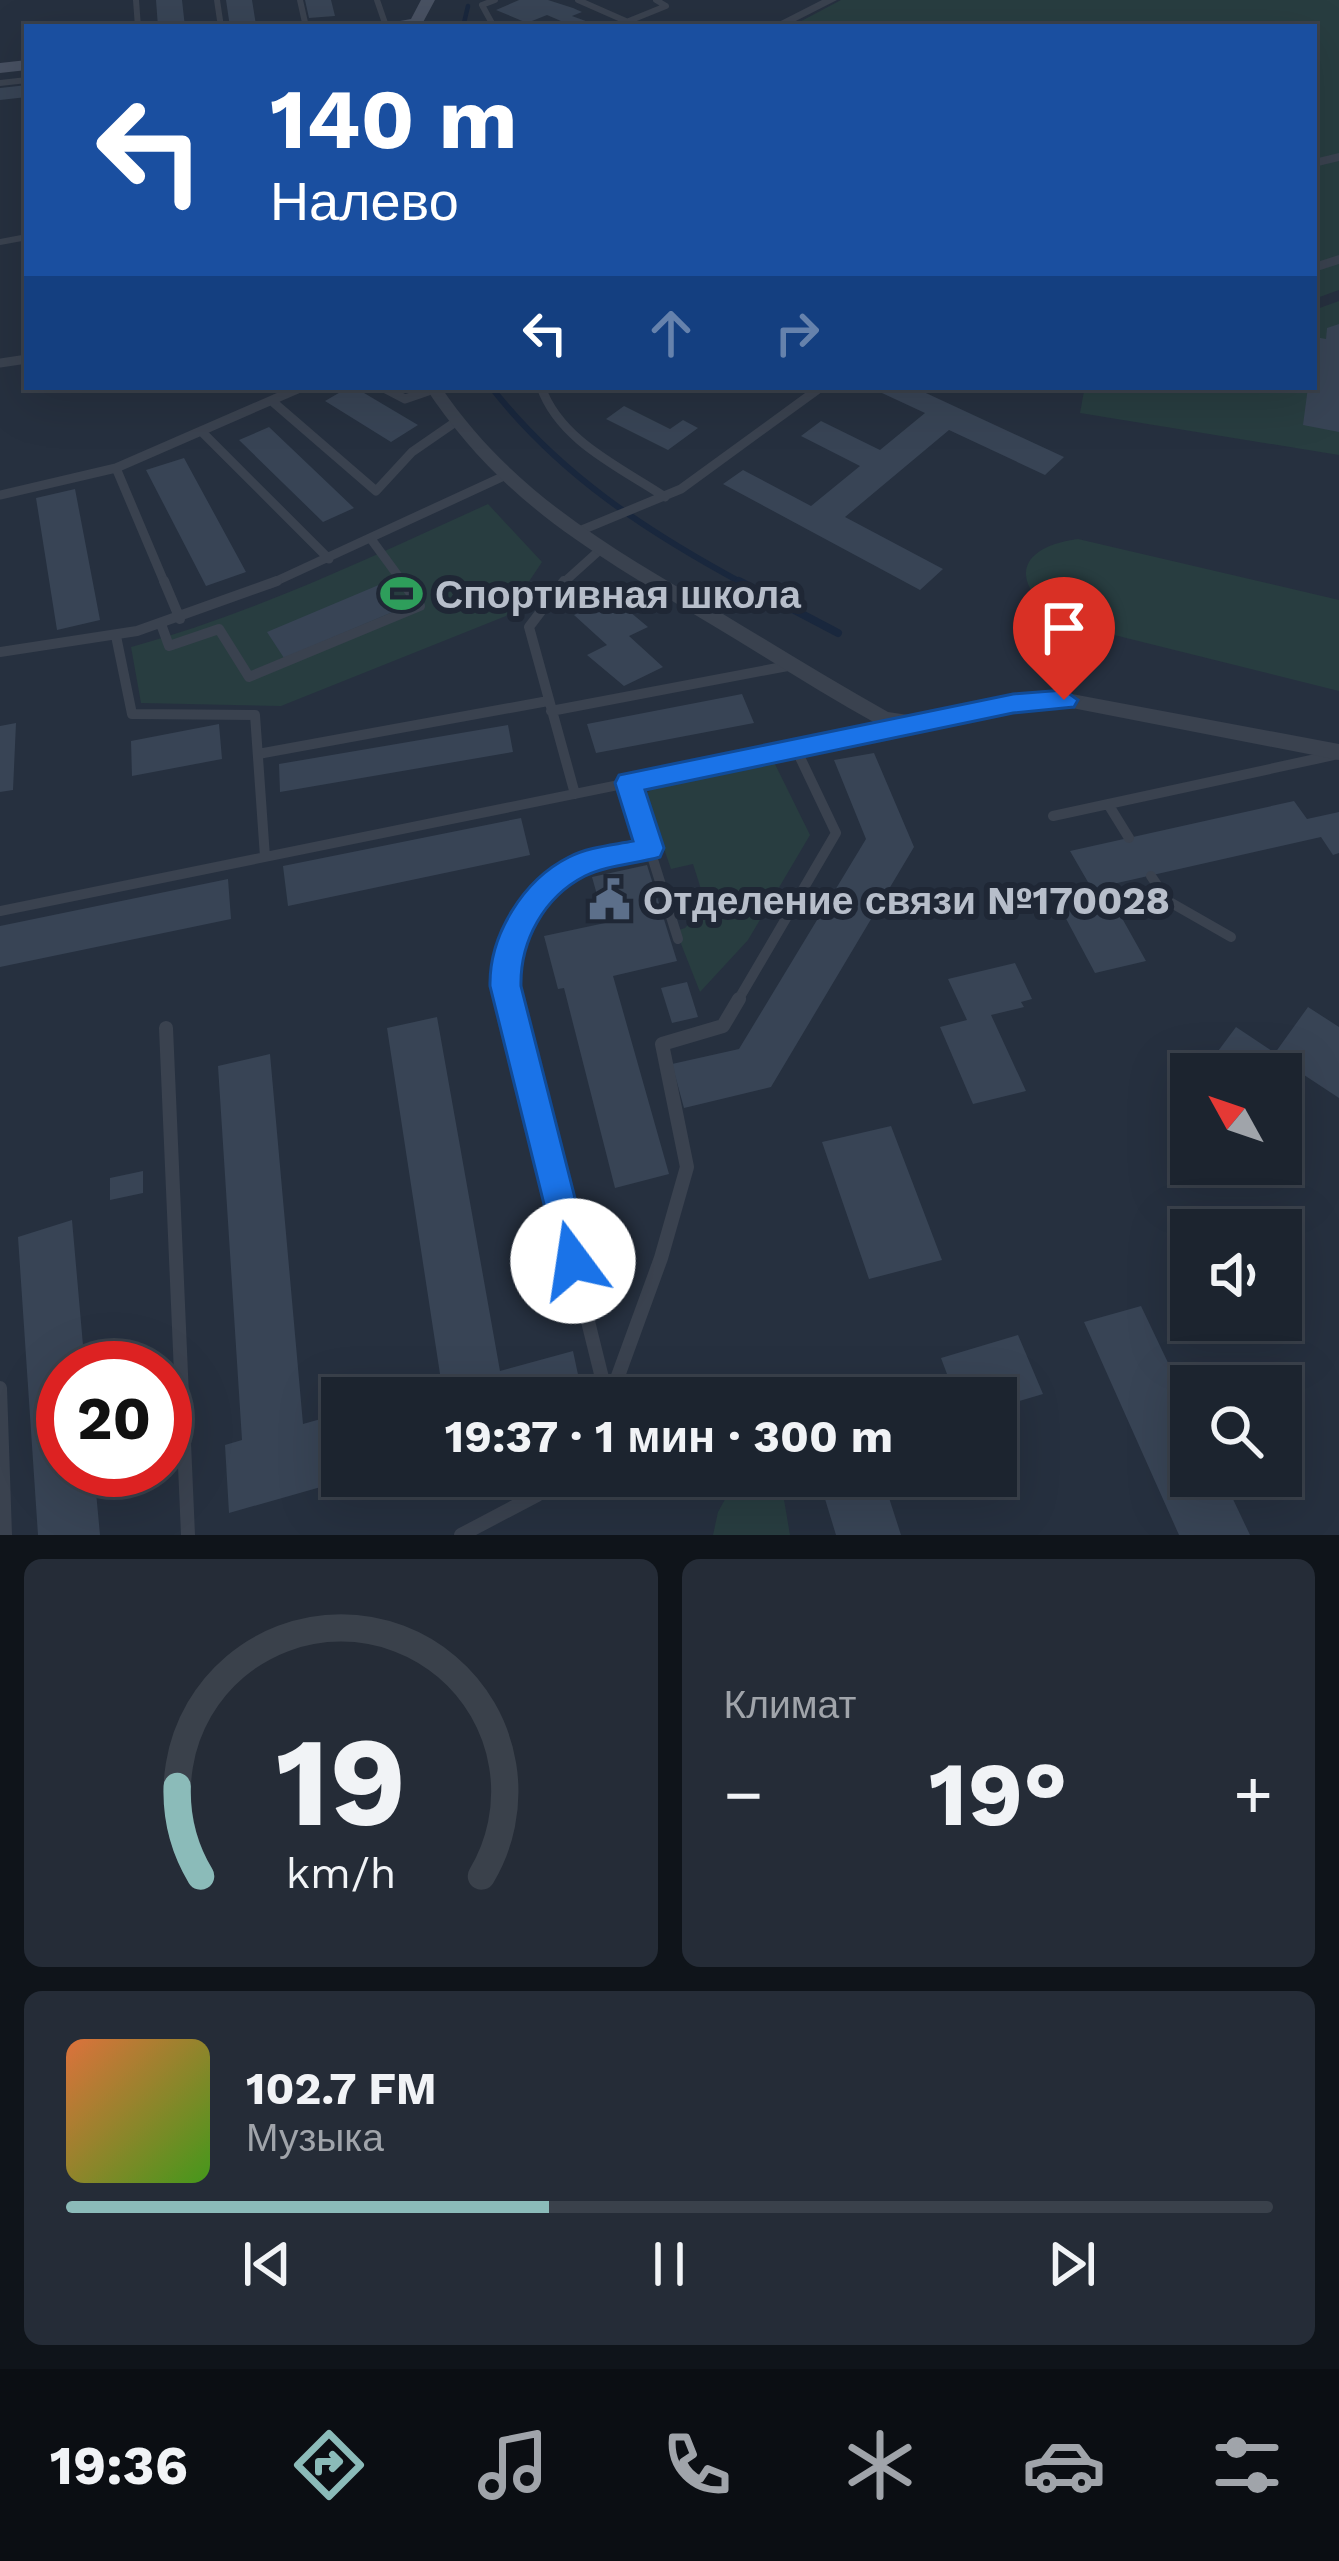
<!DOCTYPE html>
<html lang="ru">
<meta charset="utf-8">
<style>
:root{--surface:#1c242f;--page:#252c37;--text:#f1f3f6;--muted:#a0a4aa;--line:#3a414b;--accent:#8bbbb9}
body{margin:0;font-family:"Work Sans",sans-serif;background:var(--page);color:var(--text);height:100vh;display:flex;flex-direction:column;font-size:45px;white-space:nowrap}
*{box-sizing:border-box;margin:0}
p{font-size:39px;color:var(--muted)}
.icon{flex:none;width:66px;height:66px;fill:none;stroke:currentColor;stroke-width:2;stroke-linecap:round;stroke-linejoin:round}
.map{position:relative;height:1535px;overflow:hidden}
.side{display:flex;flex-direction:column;gap:24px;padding:24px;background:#0f141a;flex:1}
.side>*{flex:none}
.banner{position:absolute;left:24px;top:24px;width:1293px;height:366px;border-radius:0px;box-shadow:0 12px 48px #0002,0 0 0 3px var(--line);background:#1a4fa0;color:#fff;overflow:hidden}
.needle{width:78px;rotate:310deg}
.tools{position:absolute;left:1170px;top:1053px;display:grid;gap:24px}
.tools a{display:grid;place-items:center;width:132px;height:132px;border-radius:0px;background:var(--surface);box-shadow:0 12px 48px #0002,0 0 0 3px var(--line);font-size:60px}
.speed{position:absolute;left:36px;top:1341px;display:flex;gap:24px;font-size:60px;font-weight:700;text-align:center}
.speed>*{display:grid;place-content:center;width:156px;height:156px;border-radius:50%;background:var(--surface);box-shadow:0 12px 48px #0002,0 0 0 3px var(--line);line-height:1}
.speed .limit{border:18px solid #d22;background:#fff;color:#111}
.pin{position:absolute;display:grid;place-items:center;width:102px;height:102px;color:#fff;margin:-123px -51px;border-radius:50% 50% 50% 0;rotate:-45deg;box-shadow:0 0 12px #0007}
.pin .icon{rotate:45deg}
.me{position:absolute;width:132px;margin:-66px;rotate:346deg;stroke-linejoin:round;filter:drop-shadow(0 0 9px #0008)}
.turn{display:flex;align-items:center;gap:42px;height:252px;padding:0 48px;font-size:54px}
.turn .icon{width:156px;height:156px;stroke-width:2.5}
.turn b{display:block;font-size:84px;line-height:102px}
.lanes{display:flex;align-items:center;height:114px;padding:0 48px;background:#0003;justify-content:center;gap:60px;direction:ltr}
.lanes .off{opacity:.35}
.big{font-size:90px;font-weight:700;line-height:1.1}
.side .tile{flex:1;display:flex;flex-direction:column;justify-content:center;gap:18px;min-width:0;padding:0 42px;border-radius:18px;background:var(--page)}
.side .dial{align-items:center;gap:0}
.dial svg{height:312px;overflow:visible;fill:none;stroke:var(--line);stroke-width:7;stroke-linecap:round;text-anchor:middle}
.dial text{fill:var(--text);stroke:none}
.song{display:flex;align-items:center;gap:36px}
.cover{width:144px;height:144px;border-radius:18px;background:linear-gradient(135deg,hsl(20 70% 55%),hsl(100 70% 35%))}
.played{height:12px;border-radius:6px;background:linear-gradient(90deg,var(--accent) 40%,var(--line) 40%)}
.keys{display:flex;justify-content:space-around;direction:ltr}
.heat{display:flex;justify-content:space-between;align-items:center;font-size:66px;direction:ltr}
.side .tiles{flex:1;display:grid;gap:24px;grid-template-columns:1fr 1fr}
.tile:last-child{grid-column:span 2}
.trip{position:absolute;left:321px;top:1377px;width:696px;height:120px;border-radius:0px;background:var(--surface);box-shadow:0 12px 48px #0002,0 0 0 3px var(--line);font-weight:700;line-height:120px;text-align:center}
.menu{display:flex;height:192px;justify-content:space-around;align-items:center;background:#0b0e13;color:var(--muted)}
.menu .icon{width:84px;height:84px}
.menu .selected{color:var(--accent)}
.menu b{font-size:54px;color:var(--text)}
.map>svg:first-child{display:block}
</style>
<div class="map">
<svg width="1339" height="1535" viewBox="0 0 1339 1535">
<rect width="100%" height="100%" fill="#26303f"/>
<path fill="#283d40" d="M841,0H1339V290L1314,299V27H790Z
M1339,301V455L1080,413L1084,391L1096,387H1314V310Z
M488,504L542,562L506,616L281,706L141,703L131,647C255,613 371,557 488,504Z
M1078,539L1339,600V691L1078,626C1019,601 999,550 1078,539Z
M773,760L810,835L748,940L700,992L676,931L685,928L706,905L693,864L671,869L645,794L666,780Z
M738,1476H780L790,1535H713L718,1512Z"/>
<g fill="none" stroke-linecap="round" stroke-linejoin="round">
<path stroke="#19273d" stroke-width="4.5" d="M463,27L468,6"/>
<path stroke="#19273d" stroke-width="6" d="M491,387C560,475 646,531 744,584"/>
<path stroke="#19273d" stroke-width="8" d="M739,581L838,633"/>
</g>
<path fill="#384455" d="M156,0H182L185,27H158Z
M226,0H252L256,25L230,27Z
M305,0H331L335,16L309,18Z
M519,0H548L573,8L582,12L572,16L602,27H547L561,21L547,15L527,23L496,10Z
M27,85V97L0,100V88Z
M1339,324V432L1303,425L1308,387H1314L1315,337L1326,339L1327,328Z
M349,387H354L418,425L391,442L325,401Z
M869,387H913L1064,457L1045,475L949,430L845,517L943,569L920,590L723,484L743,470L811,506L860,466L801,436L821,421L880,450L925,413Z
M624,406L670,429L683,420L698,428L668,450L606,419Z
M269,427L354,508L323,522L239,440Z
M184,458L246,572L206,586L146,470Z
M75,489L100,620L57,630L36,498Z
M381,584L400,609L284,658L267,632Z
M612,597L648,627L629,636L663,667L624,686L587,655L607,645L574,615Z
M742,694L754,723L596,753L587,724Z
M16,723L13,790L0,792V726Z
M219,724L222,759L132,776L131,741Z
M508,725L513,752L280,792L279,764Z
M874,753L914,847L771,1087L684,1108L672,1064L739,1049L866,839L834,760Z
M1294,801L1307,819L1339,812V853L1333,855L1321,837L1104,886L1146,961L1095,973L1055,898L1092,889L1070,851Z
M521,818L530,855L288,906L283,866Z
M647,865L677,961L613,976L669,1174L615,1188L564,988L558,989L544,936L605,923L592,877Z
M228,879L231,919L0,967V926Z
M1015,963L1032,999L1021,1002L1024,1007L991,1015L1026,1091L973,1104L940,1027L967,1020L948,979Z
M687,982L698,1017L672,1023L661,988Z
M1308,1007L1339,1027V1098L1298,1071L1281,1095V1074H1201L1236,1027L1275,1053Z
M437,1017L500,1371L573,1351L583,1398H426L425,1391L442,1387L387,1028Z
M270,1054L303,1424L342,1413V1476L356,1477L229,1513L225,1445L242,1440L218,1066Z
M891,1126L942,1260L869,1279L822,1142Z
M143,1171V1193L110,1200V1178Z
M72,1220L85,1368H63V1470H94L100,1535H38L18,1237Z
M1141,1306L1191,1411V1476H1222L1250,1535H1179L1084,1322Z
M1018,1335L1043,1394L996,1408V1398H956L941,1358Z
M818,1476H882L901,1535H836Z"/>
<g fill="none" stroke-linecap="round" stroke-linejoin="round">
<path stroke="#3a424f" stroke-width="6" d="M136,0L138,27
M217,0L221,27
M300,0L306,27
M377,0L386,26
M578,0L628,22
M494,27L482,5L495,0
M614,27L666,6L656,0
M0,83L27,80
M0,242L27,237"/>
<path stroke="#3a424f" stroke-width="9" d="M0,363L27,359
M382,387L405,399L434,389
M541,387C560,441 620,467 665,497
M273,402L376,491L412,452L454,423
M203,433L329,559
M116,468L165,584
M0,495L116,468L302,387
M577,532L681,489L821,387
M371,539L404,584
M270,584L502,477
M562,584L602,548"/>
<path stroke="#3a424f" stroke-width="10" d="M164,581L180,619
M564,581L529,627L575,794
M161,624L169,646L219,629L249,677L420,606L402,581
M116,636L132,714L255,715L265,857
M0,652L137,631L277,581
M551,711L793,665
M258,754L548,701
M629,783L678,939
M1108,804L1129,838
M1053,816L1339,754
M1151,876L1168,901L1231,937
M0,911L908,726
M509,1002C495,948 531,883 584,863C604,855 628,853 649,848
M737,1002L836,833L796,749"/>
<path stroke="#3a424f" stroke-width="14" d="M508,999L607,1398
M166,1028L188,1535
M0,1388L5,1535
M610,1398L661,1258L687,1167L662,1044L723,1026L739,999
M461,1535L537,1495L561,1476"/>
<path fill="#3a424f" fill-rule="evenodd" d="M822,0H837L784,27H769Z
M1339,153V161L1314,167V159Z
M1339,255V264L1314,272V263Z
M425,387H441C514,495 614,549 723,614C778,647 832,681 888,712L915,716L1020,696L1072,694L1339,744V760L1072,708L1020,710L915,732L877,724C821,693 767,658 712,625C594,553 503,505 425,387Z"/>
<path fill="#485162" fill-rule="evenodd" d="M421,0H435L421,26L367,27L411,19Z
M27,60V70L0,73V63Z"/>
</g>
<path fill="#1a73e8" stroke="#114b97" stroke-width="3" d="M1064,690L1078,700L1074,707L1013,713L645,790L664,848L660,857C636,864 607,865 585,876C544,897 520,941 521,986L591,1261L585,1273L573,1278L561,1273L490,986C489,935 523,880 569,857C588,847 613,845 633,841L615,783L619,775L1013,694Z"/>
<defs>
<symbol id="stadium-bare" viewBox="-9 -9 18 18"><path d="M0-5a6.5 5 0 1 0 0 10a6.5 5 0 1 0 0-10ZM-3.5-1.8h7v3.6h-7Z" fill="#2e9e5b" stroke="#1f2735" stroke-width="2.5" paint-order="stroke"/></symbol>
<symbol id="civic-bare" viewBox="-9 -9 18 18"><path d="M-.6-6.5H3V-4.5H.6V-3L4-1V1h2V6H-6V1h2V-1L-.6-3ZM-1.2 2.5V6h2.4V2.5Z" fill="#5c6f8a" stroke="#1f2735" stroke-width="2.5" paint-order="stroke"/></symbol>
</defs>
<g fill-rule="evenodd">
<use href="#stadium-bare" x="372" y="564" width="59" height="59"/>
<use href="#civic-bare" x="580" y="870" width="59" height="59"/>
</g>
<g text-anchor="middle" stroke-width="12" stroke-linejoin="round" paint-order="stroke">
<g font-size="39" font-weight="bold" fill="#b7beca" stroke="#1f2735" text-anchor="start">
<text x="435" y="608">Спортивная школа</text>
<text x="643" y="914">Отделение связи №170028</text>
</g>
</g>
</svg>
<div class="tools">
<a><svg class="needle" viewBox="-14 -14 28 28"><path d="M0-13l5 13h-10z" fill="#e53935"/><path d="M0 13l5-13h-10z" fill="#a0a4aa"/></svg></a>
<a><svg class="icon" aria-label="sound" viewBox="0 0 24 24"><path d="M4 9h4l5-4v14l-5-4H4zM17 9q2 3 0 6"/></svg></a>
<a><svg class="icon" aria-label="search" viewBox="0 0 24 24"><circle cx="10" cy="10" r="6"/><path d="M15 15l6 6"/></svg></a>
</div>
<div class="speed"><div class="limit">20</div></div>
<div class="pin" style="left:1064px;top:700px;background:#d93025"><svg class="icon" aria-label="arrive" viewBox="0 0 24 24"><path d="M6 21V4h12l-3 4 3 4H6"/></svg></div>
<svg class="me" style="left:573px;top:1261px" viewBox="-20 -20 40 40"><circle r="19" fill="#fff"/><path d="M0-13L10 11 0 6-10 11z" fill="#1a73e8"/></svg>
<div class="trip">19:37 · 1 мин · 300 m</div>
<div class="banner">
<div class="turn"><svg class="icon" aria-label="left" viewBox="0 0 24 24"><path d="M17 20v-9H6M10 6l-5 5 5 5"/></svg><div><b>140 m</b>Налево</div></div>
<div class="lanes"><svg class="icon" aria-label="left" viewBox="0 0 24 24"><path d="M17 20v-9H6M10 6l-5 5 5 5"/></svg><svg class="icon off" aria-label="ahead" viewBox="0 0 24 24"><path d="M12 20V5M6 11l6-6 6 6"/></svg><svg class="icon off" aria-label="right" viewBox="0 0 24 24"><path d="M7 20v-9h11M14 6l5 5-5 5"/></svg></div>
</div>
</div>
<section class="side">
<div class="tiles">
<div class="tile dial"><svg viewBox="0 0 100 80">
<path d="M14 69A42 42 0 1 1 86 69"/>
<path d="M14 69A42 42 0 0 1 8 46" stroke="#8bbbb9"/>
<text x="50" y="56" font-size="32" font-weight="700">19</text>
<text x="50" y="72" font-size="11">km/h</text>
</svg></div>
<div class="tile"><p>Климат</p>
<div class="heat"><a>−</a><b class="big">19°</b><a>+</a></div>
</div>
<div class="tile">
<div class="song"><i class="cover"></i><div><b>102.7 FM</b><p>Музыка</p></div></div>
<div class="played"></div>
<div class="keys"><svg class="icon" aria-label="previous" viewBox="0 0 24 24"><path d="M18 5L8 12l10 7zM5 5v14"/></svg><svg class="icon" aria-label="pause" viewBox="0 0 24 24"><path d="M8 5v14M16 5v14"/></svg><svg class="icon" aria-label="next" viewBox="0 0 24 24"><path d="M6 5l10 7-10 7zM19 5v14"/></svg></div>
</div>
</div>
</section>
<nav class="menu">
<b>19:36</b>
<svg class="icon selected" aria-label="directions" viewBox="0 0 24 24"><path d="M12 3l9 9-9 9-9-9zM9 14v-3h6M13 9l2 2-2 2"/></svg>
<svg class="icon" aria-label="music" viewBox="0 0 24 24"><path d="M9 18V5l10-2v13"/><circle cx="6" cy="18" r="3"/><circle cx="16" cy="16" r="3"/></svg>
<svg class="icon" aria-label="phone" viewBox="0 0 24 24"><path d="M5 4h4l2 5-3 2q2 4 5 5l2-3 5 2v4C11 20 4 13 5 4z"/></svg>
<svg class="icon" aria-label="climate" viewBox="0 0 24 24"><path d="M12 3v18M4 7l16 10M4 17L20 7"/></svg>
<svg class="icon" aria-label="car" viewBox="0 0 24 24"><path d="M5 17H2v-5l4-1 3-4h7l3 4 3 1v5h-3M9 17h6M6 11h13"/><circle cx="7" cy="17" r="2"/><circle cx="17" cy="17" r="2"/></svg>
<svg class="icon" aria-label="filters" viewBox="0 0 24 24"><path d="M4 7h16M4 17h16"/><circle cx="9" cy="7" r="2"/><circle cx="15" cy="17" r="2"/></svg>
</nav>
